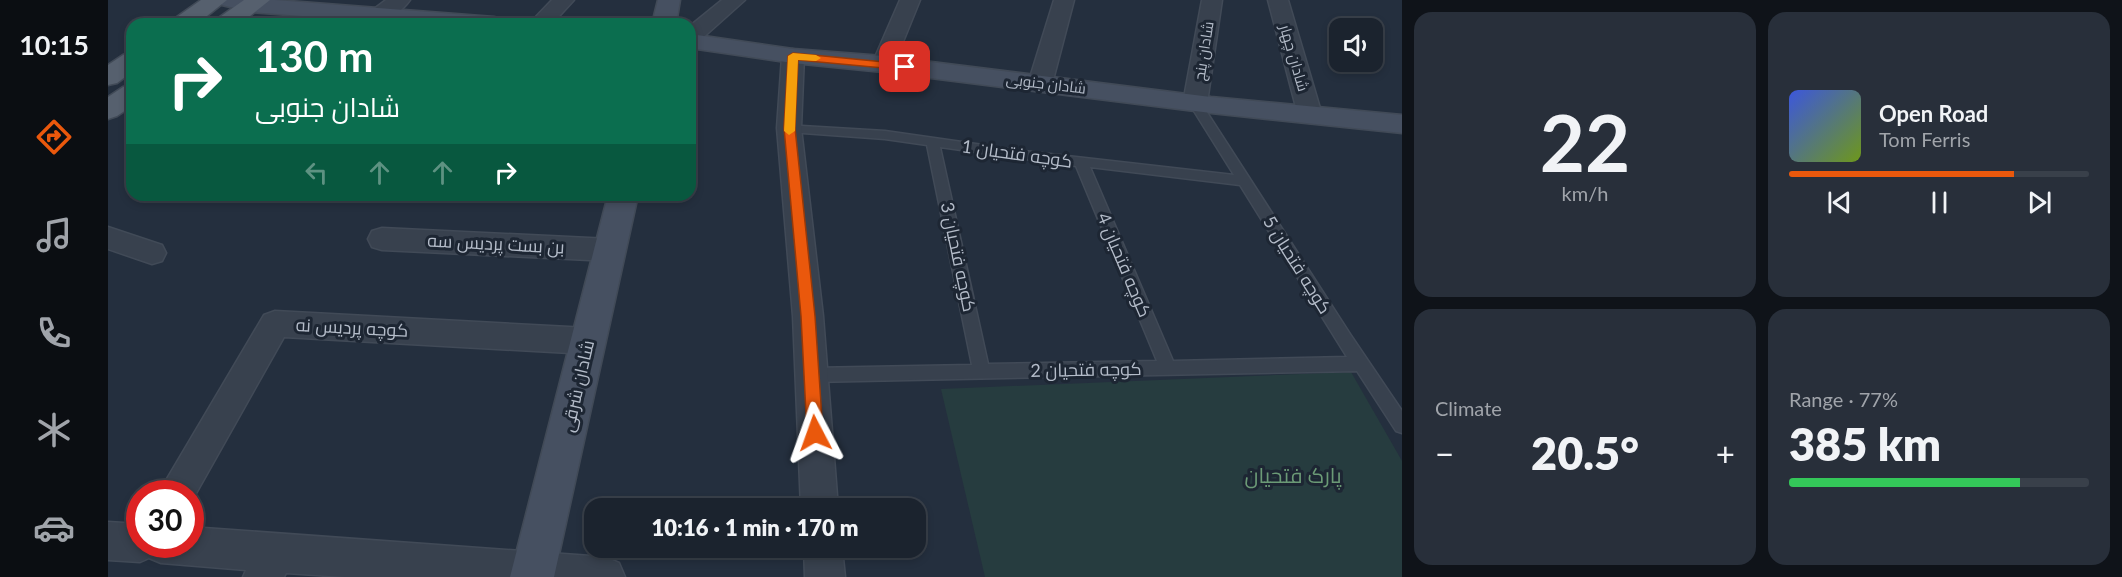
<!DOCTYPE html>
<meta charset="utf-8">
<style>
:root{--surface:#1b232e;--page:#282f3a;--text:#f1f3f6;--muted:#a0a4aa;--line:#39404a;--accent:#ea580c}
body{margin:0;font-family:Lato,Cairo,sans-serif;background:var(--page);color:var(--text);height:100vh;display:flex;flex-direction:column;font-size:22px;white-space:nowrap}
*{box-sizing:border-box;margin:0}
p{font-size:20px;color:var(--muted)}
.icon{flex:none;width:33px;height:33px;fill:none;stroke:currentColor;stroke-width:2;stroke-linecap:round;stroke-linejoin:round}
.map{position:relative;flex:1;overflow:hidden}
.panel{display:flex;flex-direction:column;gap:12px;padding:12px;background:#0f1319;width:720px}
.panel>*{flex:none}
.banner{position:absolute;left:18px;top:18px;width:570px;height:183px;border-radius:18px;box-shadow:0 3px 9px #0003,0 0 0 2px var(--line);background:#0b6e4f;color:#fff;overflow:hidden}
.buttons{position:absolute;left:1221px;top:18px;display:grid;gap:12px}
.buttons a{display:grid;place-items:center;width:54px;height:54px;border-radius:12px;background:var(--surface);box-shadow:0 3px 9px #0003,0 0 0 2px var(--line);font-size:30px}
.speed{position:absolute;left:18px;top:480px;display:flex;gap:12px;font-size:30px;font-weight:700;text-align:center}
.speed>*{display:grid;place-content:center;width:78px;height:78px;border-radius:50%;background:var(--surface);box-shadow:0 3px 9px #0003,0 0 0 2px var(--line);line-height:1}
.speed .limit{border:9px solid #d22;background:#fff;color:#111}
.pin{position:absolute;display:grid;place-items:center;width:51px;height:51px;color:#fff;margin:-26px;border-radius:12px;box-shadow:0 3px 9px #0006}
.me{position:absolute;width:66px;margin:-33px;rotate:356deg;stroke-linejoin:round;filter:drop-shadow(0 0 4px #0008)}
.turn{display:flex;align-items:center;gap:21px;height:126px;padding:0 30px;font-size:27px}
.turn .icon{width:78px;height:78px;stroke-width:2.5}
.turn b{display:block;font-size:42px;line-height:51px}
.lanes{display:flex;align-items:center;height:57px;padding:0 30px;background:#0003;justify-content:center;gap:30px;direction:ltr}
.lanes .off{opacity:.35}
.big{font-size:45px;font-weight:800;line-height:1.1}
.panel .card{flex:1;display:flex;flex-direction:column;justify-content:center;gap:9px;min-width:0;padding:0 21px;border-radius:18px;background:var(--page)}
.panel .dial{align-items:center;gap:0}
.dial b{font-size:78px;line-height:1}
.song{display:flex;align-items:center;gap:18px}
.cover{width:72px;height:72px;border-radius:9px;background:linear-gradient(135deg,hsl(230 70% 55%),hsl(80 70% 35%))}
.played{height:6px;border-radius:3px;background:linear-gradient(90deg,var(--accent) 75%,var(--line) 75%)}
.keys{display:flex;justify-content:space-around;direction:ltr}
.heat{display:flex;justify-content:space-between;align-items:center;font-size:33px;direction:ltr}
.charge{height:9px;border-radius:4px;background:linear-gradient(90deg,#34c759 77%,var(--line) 0)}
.panel .tiles{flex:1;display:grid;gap:12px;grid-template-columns:repeat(2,1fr)}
.trip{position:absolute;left:476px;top:498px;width:342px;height:60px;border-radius:18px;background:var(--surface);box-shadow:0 3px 9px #0003,0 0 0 2px var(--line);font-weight:800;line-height:60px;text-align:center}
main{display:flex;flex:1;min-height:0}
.tabs{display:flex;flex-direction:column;width:108px;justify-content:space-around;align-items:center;background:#0b0e12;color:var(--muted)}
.tabs .icon{width:42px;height:42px}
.tabs .active{color:var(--accent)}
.tabs b{font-size:27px;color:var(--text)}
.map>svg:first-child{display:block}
</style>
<main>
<nav class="tabs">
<b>10:15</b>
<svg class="icon active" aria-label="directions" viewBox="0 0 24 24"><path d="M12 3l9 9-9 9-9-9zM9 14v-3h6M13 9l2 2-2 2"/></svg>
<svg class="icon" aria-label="music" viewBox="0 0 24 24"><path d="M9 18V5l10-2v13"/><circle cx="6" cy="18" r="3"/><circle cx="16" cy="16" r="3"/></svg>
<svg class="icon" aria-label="phone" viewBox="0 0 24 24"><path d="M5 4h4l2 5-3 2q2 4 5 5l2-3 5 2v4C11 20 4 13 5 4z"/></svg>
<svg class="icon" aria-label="climate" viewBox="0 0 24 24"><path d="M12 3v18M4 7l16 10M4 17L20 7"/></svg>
<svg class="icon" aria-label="car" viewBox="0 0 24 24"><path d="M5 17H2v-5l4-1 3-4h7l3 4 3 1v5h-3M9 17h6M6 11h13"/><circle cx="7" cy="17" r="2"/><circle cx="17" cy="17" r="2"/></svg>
</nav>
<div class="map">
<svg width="1294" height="577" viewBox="0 0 1294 577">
<rect width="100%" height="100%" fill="#242f3e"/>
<path fill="#263c3f" d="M1243,372L1294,461V577H877L833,389Z"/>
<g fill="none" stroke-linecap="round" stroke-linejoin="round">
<defs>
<path id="lane" d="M1087,99L1091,100L1242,334L1294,411V433L1288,431L1249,371L703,382L697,380L695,375L697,370L703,368L864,365L819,145L777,139L681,132L675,128L677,125L777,131L924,152L1126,175L1081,103ZM832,147L968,166L1049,361L880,364ZM982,167L1132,185L1239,357L1065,361Z"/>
<path id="street" d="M278,0H302C294,12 276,23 262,19L258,15Z
M444,0H466L444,24H421Z
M614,0H637L590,42L582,44V26Z
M792,0H812L786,64L783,69L775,71L767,69L764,64Z
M946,0H966L944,84L940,89L932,91L924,89L920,84Z
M1094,0H1114L1099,103L1095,108L1087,111L1079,108L1075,103Z
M1160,0H1180L1214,115L1211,121L1202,123L1193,121L1190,115Z
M685,49L693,51L696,56L693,128L715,316L730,508H693L685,316L669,128L674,56L677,51Z
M0,227L54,245L58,253L54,261L44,264L0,249Z
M274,228L502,239L512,242L516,250L512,258L502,261L274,250L264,247L260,239L264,231Z
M167,311L480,328L491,332L496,341L491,350L480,354L176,337L82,504V494H50L156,315Z
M0,522L32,524V544H82V527L497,557L511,563L517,577H237L178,573L176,577H135L138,570L53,563L41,558L32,562L0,560Z
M696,548H734L737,577H697Z"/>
<path id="secondary" d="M111,0H167L386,17L394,19L398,24H296L143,12L114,5Z
M550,0H572L568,24H544Z
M582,34L685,49L775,56L1103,97L1294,115V133L1103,113L775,72L685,63L582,48Z
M500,195H530L446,577H402Z"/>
<path id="primary" d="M93,0H119L89,24H62L66,19Z
M136,0H162L132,24H105L109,19Z
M24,52V72L9,83L0,85V65L15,55Z
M24,85V106L9,116L0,119V97L15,87Z"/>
</defs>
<use href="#lane" stroke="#414a57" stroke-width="3"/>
<use href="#street" stroke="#414a57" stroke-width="3"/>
<use href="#secondary" stroke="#414a57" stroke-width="3"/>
<use href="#primary" stroke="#414a57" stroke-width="3"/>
<use href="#lane" fill="#38414e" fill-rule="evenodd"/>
<use href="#street" fill="#38414e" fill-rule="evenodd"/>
<use href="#secondary" fill="#465061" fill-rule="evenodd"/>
<use href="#primary" fill="#56606e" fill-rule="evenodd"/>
</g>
<path fill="#ea580c" stroke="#983908" stroke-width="1.5" d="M685,53L797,64L802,67L797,70L690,60L687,128L707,316L715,433L713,438L707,440L701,438L699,433L693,316L676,128L680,56Z"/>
<path fill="#f59e0b" d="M685,53L708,55L713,58L708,61L690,60L687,131L681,135L676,131L680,56Z"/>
<g text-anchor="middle" stroke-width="6" stroke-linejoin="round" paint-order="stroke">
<g font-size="15" fill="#b4bcc9" stroke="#1d2633">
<text transform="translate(1096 51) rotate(-81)" y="5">شادان پنج</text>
<text transform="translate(1186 58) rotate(74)" y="5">شادان چهار</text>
<text transform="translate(938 84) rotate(7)" y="5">شادان جنوبی</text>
</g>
<g font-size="18" fill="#b4bcc9" stroke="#1d2633">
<text transform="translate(909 154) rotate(8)" y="6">کوچه فتحیان 1</text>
<text transform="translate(388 244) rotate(3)" y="6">بن بست پردیس سه</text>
<text transform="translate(850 257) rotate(78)" y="6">کوچه فتحیان 3</text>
<text transform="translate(1016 265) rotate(67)" y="6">کوچه فتحیان 4</text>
<text transform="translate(1189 265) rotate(58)" y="6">کوچه فتحیان 5</text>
<text transform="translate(244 328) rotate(3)" y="6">کوچه پردیس نه</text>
<text transform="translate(978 370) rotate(-1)" y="6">کوچه فتحیان 2</text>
<text transform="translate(470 386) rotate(-77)" y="6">شادان شرقی</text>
</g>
<g font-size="21" fill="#6b9a76" stroke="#1d2633">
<text x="1185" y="483">پارک فتحیان</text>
</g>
</g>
</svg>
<div class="buttons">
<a><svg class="icon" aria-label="sound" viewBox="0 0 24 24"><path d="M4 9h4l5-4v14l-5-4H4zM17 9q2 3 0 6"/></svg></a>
</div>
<div class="speed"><div class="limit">30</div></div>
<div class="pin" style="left:797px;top:67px;background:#d93025"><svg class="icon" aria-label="arrive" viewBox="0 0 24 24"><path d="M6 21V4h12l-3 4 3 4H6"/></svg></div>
<svg class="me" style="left:707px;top:433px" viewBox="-20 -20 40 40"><path d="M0-17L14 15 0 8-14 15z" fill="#ea580c" stroke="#fff" stroke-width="4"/></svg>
<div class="trip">10:16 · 1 min · 170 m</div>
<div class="banner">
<div class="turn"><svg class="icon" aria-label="right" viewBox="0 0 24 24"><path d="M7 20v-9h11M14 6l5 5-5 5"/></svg><div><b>130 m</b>شادان جنوبی</div></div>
<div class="lanes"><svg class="icon off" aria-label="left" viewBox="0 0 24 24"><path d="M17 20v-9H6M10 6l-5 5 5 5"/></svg><svg class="icon off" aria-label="ahead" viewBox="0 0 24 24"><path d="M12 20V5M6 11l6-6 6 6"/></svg><svg class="icon off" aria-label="ahead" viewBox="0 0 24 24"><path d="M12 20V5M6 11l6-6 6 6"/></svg><svg class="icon" aria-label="right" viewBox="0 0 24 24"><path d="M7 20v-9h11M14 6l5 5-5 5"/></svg></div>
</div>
</div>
<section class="panel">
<div class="tiles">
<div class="card dial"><b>22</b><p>km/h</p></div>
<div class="card">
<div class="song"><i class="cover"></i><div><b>Open Road</b><p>Tom Ferris</p></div></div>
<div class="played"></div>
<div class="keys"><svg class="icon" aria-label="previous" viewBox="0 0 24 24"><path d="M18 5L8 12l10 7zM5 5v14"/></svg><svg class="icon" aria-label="pause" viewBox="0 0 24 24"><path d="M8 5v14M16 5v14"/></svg><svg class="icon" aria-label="next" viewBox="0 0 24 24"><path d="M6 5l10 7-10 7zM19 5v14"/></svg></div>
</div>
<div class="card"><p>Climate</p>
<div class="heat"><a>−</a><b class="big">20.5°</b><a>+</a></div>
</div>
<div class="card"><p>Range · 77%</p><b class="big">385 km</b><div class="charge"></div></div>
</div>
</section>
</main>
